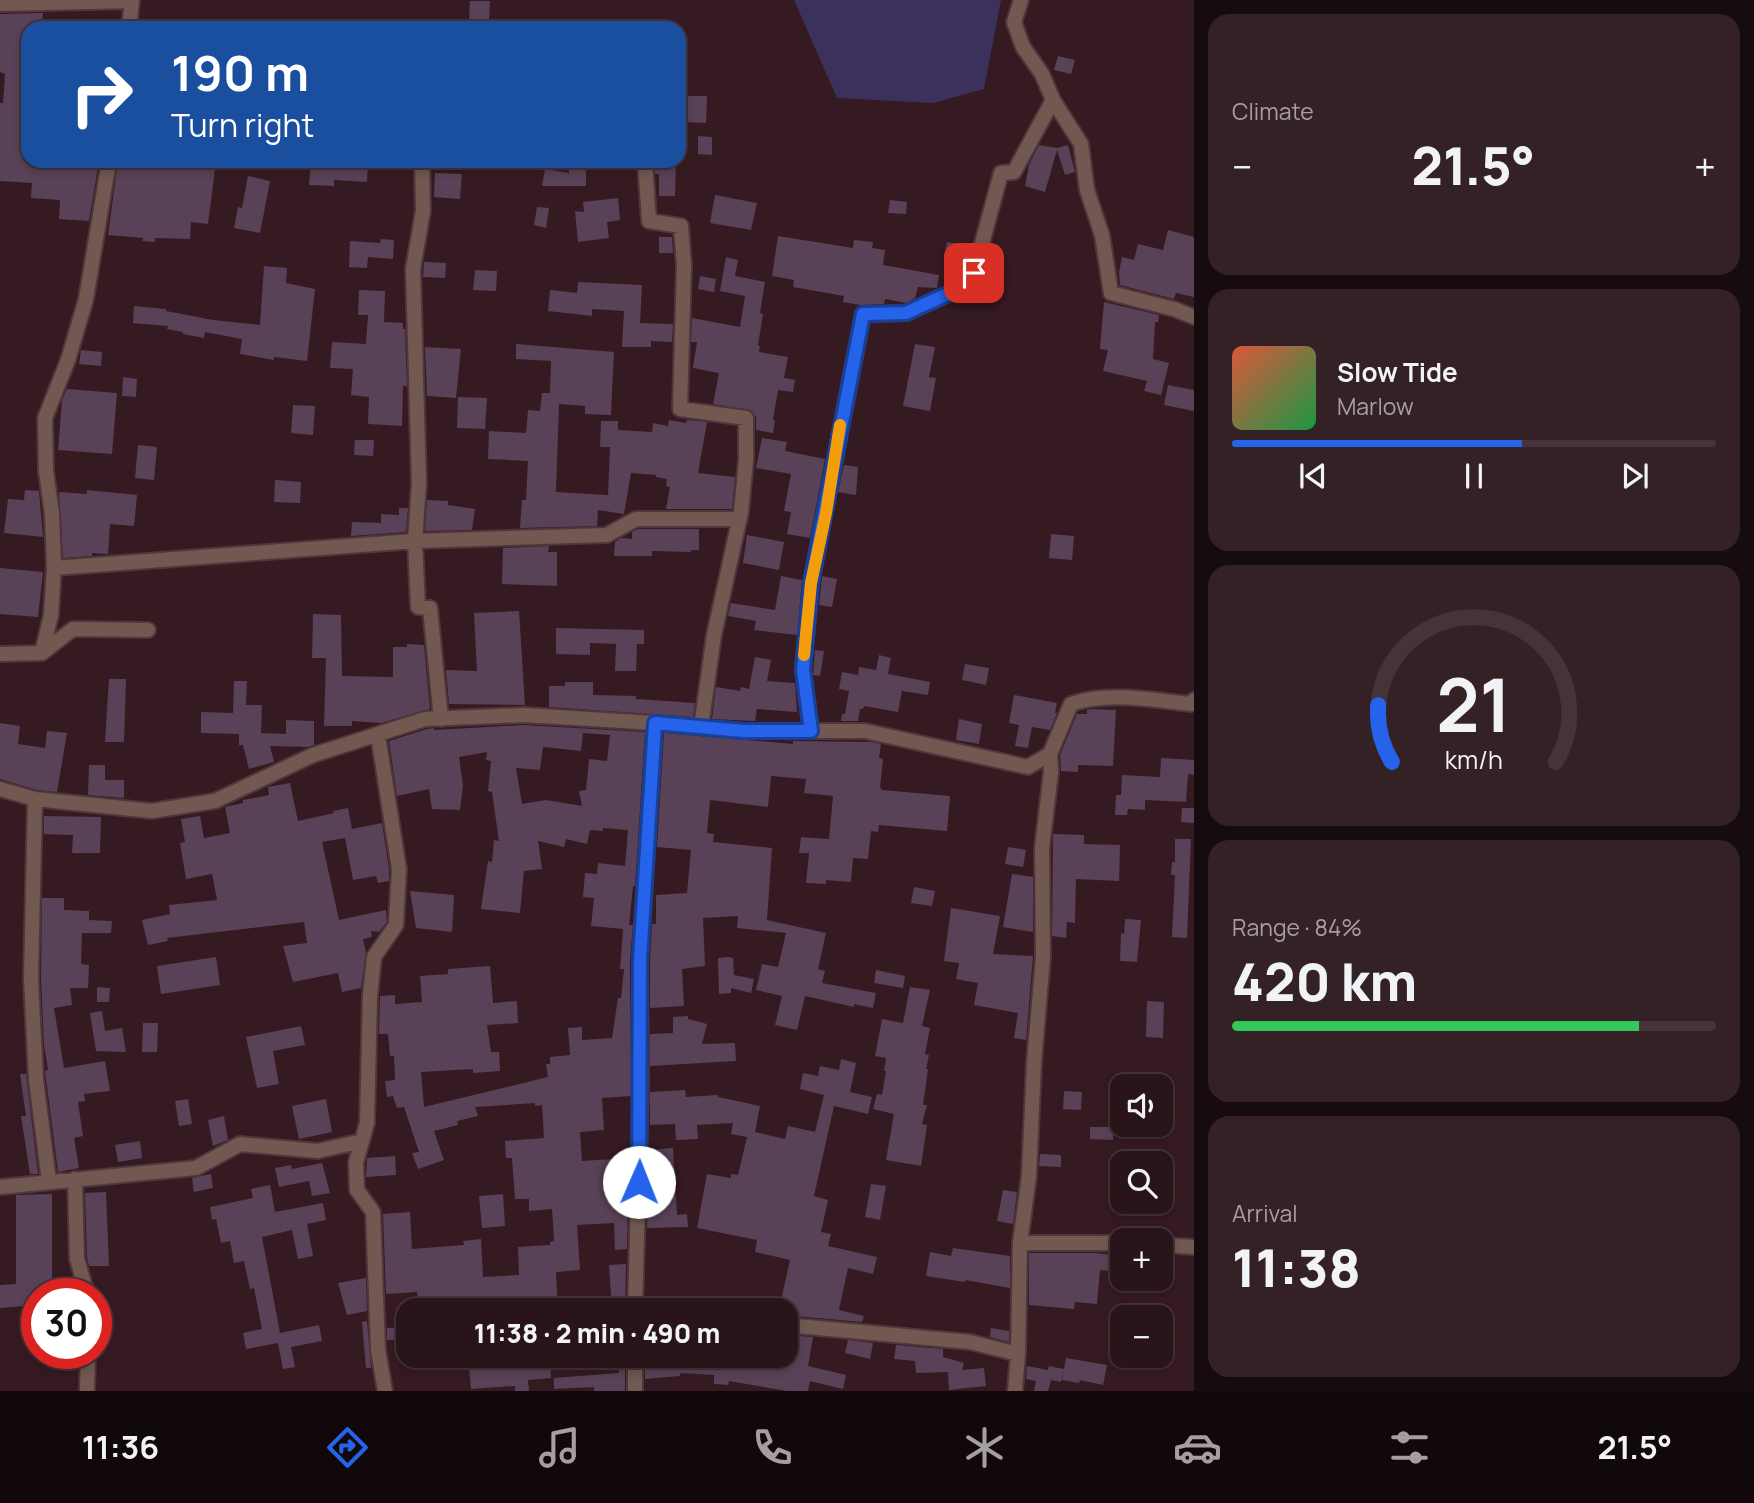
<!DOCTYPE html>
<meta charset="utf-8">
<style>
:root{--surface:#281419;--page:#342126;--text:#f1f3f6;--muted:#a59ea2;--line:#443338;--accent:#2563eb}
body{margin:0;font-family:Manrope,sans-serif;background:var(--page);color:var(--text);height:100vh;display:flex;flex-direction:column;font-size:26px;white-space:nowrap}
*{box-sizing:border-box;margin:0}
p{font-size:23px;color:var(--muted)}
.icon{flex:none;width:38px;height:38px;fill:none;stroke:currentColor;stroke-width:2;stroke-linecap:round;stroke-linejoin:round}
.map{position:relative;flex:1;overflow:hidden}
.panel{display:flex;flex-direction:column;gap:14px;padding:14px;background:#160b0e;width:560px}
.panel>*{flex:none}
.guide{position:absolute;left:21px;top:21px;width:665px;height:147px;border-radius:21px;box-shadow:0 4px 10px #0003,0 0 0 2px var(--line);background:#1a4fa0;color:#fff;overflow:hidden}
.tools{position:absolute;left:1110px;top:1074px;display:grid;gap:14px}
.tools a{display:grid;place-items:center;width:63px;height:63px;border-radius:14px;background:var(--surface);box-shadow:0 4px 10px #0003,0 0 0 2px var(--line);font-size:35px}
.speed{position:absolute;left:21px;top:1278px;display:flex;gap:14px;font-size:35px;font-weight:700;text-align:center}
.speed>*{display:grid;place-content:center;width:91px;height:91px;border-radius:50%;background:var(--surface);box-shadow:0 4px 10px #0003,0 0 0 2px var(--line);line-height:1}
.speed .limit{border:10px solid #d22;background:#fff;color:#111}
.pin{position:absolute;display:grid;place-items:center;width:60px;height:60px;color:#fff;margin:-30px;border-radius:14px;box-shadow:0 4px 10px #0006}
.me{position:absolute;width:77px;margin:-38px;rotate:1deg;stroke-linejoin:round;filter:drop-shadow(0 0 5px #0008)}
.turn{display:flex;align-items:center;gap:24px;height:147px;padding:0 35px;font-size:32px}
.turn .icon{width:91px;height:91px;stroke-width:2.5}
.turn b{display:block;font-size:49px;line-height:60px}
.big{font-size:52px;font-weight:800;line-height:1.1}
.panel .tile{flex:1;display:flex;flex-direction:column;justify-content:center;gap:10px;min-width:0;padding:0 24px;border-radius:21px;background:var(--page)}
.panel .dial{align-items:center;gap:0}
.dial svg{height:182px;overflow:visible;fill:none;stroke:var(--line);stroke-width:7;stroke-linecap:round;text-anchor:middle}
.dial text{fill:var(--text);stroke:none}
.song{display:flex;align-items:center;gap:21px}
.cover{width:84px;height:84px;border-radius:10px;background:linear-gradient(135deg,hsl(10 70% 55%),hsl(140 70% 35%))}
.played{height:7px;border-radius:4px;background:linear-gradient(90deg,var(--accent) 60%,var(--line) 60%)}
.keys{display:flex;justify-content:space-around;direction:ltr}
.heat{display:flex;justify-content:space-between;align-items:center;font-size:38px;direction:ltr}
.charge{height:10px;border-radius:5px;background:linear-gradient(90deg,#34c759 84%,var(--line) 0)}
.trip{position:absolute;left:396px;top:1298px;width:402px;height:70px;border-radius:21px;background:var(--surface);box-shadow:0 4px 10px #0003,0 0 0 2px var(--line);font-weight:800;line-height:70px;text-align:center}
.dock{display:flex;height:112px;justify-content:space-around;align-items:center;background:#10080a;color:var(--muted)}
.dock .icon{width:49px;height:49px}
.dock .on{color:var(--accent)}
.dock b{font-size:32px;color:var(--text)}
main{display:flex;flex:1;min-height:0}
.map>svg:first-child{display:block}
</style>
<main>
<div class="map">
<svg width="1194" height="1391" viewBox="0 0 1194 1391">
<rect width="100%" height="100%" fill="#361a21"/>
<path fill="#3c305d" d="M794,0H1001L984,89L933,103L837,98Z"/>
<path fill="#594257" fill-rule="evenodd" d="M470,1H490L489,21L469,20Z
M43,13L42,28H28L27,161H99L89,221L59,219L60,200L31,198L32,183L0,181V103H3L5,74L0,72V14Z
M1058,56L1075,60L1071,74L1054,70Z
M687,96H707L706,123L686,122Z
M698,136L712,137V155L698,154Z
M1039,145L1057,148L1068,145L1075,172L1065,175L1057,150L1045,192L1025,186L1029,165Z
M118,161H216L208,224L191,222L190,239L155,238V242L142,241L143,238L108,235Z
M311,161H368L367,182L334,180V186L309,185Z
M655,161H676L675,196H659V174H655Z
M569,166H586V186H542L545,169L569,173Z
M435,173L462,174L460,199L434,197Z
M248,176L270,181L260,233L234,228L238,207L242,208Z
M715,195L757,203L751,230L710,223Z
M618,198L620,220L607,222L609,238L578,242L575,211L584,212L583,202Z
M890,200L907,202L906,214L888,213Z
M537,207L549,208L546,228L534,225Z
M1168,230L1194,237V297L1176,293L1174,299L1120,285L1119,272L1122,257L1134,260L1138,244L1163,250Z
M778,236L853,248L854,240L873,242L872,248L885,250L883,265L939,275L937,288L918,287L915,298L906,303L885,299L884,304L860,305L843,302L844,296L793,287L794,280L772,276Z
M659,237H672L673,253H659Z
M381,239L394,240L393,259L368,257L367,268L349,267L350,241L380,243Z
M947,242L970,246L967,261L944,257Z
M726,257L738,260L735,276L765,282L760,313L763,314L758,345L760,346L759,352L788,357L784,378L795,380L793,392L778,390L773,420H775L773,433L756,430V417L751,410L713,404L719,373L693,368L697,342H691L692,318L740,327L745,296L720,291Z
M424,262L446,263L445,278L423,277Z
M264,266L287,268L286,283L315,289L307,361L274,357V360L240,354L242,339L205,332L204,338L183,334V332L167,329L168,326L133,323L134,306L166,309V311L213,320L260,325Z
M475,270L497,271L496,291L473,290Z
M700,276L716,279L714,292L698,289Z
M578,282L642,285L640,323L673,324L672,342L651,341V347H622L624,311L592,309V316L548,311L550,290L577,293Z
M359,290L385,291L384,322L403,323V329H405L407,386H403L402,426L368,424L369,397L351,395L353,369L330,368L332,342L366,344L368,315H358Z
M1104,302L1159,315L1158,322H1155L1153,359L1169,363L1161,395L1144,391L1147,381L1103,371L1108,350L1100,349Z
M516,344L614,352L611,415L585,414V406L559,404L556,492L608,495L610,447H600L601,421H618V430L652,432L653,423L668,426L669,420L686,423L687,420L707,422L698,473L735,477L732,509H666L670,487L666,486L667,479L656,477V475L631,473L624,514L598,510L597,526L520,528L522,500H526L528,461L488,459L489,431L526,433L528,410L540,411L542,393H550L551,361L516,359Z
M915,344L935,347L929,377L936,378L930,411L903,406Z
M425,347L461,349L456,398L427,396Z
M81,350L102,352L101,366L79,364Z
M123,377L137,379L136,397L122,396Z
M1168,385L1194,390V411L1164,405Z
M67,389L117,393L112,454L58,450L62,400Z
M458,397L487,398L485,429L457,428Z
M293,405L315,406L313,435L291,433Z
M762,438L787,442L785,451L825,459L810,538L787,534L791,512L784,511L791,474L756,468Z
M355,440H374L373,456L354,455Z
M138,445L157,447L154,480L135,478Z
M844,465L858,467L856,495L838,492Z
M275,480L301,482L300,503L274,502Z
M25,490L39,491L43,537L4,533L8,499L24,500Z
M87,490L137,495L134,526L110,524L108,554L92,553V556L63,558L59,492L87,494Z
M427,500L448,501V505L475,509L472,530L425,531Z
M399,508H408L406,532L351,536L352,522L381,523V514L399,515Z
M638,529H699V550H691V552L652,551V556H614L615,542L621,538L632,539V532Z
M1051,534L1074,536L1072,560L1049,558Z
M747,535L784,542L779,570L743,563Z
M549,546L548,552H557V586L502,584L503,548Z
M0,568L43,572L38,617L0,614Z
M781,576L802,580L797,635L754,630L756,621L728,616L731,603L775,610Z
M822,576L837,579L832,607L819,605Z
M519,611L525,705L449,704L446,670L477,671L474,613Z
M313,614L341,615L342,676L393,677V647H407V644L424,645L430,709L381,723L352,721V726H324L326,658H312Z
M556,628L644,630V644H637L636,671H615L616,644L590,643V655L556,654Z
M815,650L824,651L820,676L813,675Z
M879,655L891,658L888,674L930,682L928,695L902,691L898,712L864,706L863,709H860L858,721H841L842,714H845L849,691L839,689L842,672L858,675L859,667L876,670Z
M755,657L771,660L767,681L795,683L797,712L757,709L755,721L712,719L716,687L740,691L741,687L749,689Z
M965,664L989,668L986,685L962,680Z
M109,679H126L124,742H105Z
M234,681H247L246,705H262L261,733L286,734V720L314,721V745L307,747L270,746L274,762L249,769L243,745H239V734L201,733V712L233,713Z
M565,682H593V695L636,696V699L695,703L693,717L549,707V686H565Z
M1014,695L1057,703L1055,713H1057L1050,730L1032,727L1028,748L1015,746L1019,725L1009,723Z
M1092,709L1116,710L1113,766L1078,765V772L1061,771L1060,755L1077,714H1087V710Z
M959,719L982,724L979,744L956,740Z
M0,723L20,726L18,744L45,748L47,731L67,733L57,792L37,790L0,779Z
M524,725L645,732L635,886H633L629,925H633L630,960L631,1096L602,1098L604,1130L580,1132L582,1161L629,1158L627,1249L615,1250L614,1223L577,1225L580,1270L556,1272L558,1311H465V1309L419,1311L417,1292L386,1294L383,1214L410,1212L412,1249L464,1245L463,1241L481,1239L483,1277L519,1275L518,1247L550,1245V1242L554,1241L552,1209L529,1211V1199H515L512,1158H506L505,1141L544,1138L542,1105L535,1106V1103L475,1107L478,1116L457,1121L458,1125L434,1131L444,1160L418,1169L412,1153L419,1152L404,1107L397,1108L393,1096L387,1097L385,1081L395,1080L394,1056H390L388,1034H379L380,996L395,995V1004L422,1002L420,976L448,974V969L490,966L493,1003L517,1001L518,1023L487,1025L491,1052H499L500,1071L473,1073V1069L421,1072L424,1107L548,1077L546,1064H550V1057L570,1055L568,1028L582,1027V1040L612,1038L618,998H621L624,969H620L623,929L591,926L594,898L583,897L585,873L597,874L598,863L625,866L628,830L603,828V831L590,830L587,844L566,839L564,847L538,841L542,869L524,871L520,913L481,909L488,861L492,862L494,840L499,841L492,792L488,791L491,761L486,760L487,752L459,757L463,785L460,810L432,809L429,789L397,796L389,741L427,729L434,728V730ZM583,733L610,735L607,761L589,759L586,790L579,791L582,806L546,800L522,804L516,768L540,770L543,747L581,751Z
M664,733L793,744V741L871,742L881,744L879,758L883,759L880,787L882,790L950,796L947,831L879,825L878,832L871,831L868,859L853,858L851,882L826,880V884L806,883L809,853H799L801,837L829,839L833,796L804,793L806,779L771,776L768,807L710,800L707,833L714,834L713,842L772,848L767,920L826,933L818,969L825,971L822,983L876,993L873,1008L854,1004V1007L805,996L797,1030L775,1025L782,996L756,990L762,964L778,967L786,933L737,928L738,916L703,918L705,966L682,969L684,1006L650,1008V960L652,924H656V895L687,893L691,850L657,847Z
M1161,758L1194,760V775L1188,774L1186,802L1145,800V810L1128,809L1127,815H1115L1116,795H1121L1122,775L1160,777Z
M89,765H105V780H124V798L88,795Z
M290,783L298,821L334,813L333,811L348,808L352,829L382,823L389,869V881L378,883L376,876L353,880L345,838L322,842L339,920L386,910L387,922L379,932L371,931L372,937L363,939L366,953L361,988L342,992L338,973L293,982L283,946L307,943L304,922L167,938L168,941L148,945L142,920L170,914L169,905L217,900L212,874L186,879L180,843L185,842L181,819L200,816L204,838L230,833L225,807L243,803V800L269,795L268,787Z
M1182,808H1194V823L1181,822Z
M44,816L101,817L100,853H72L73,835L44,834Z
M1053,834L1084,835V844L1120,845L1119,881L1076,879L1075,923L1067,922L1066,938L1052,936Z
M1175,839H1191L1187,938L1172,937L1175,875H1171L1172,862H1175Z
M1008,847L1026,850L1023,867L1005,864Z
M1012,874L1033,877V932L1003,927Z
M914,887L935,891L932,906L911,903Z
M410,891L454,895L452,932L416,928Z
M42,898H64V910L89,911V920L112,921L111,933H82L81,964L89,965L88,988H70L72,1005L54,1008L64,1068L105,1061L110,1091L84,1094L85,1101L78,1102L83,1136L74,1138L79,1168L58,1172L46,1079L45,1071L48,1070L44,1044L41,979Z
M951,908L1000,916L993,954L1033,956L1026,1040L1014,1038L1018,1013L974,1005L978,983L956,979L959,963L944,961Z
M1125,919L1141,920L1137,962L1120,961L1121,933L1124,934Z
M216,957L220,985L161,994L157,966Z
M729,957L733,958L734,975L754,979L751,993L731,988V993L719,994L718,958Z
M876,970L905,976L903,988L874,983Z
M97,987L110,988L109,1002H97Z
M910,987L930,990L922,1026L930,1028L925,1054L929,1055L926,1069H928L923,1105H927L922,1124L927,1125L921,1166L886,1160L894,1114L873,1109L877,1094L882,1095L886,1071H884L886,1058L875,1056L882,1019L903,1023Z
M1147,1001L1164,1002L1163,1038L1146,1037Z
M102,1011L105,1031L122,1028L126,1052L96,1051L90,1013Z
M688,1016V1019L707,1024L702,1044L735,1043L736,1061L650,1066V1034L673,1033V1017Z
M143,1023H158L157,1052H142Z
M301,1026L305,1045L273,1051L279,1084L257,1088L246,1037Z
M841,1059L856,1063L850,1092L872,1097L868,1114L834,1106L814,1196L828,1200L821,1232L831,1234L828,1246L877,1257L873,1274L848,1268L839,1310L864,1316L862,1322L795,1316L797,1308L780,1305L790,1260L755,1252L757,1240L697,1228L707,1174L731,1178V1174L738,1175L747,1137L731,1134L733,1123L697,1125L698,1139L676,1140L675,1124L650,1125V1092L685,1090L686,1097L718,1095V1097L760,1106L755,1132L785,1139L788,1126L815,1132L824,1095L800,1089L803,1073L818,1076L820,1066L839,1070Z
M20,1074H26L38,1174H30L21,1116H26Z
M1064,1091L1082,1092L1081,1110L1063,1109Z
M188,1099L192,1124L179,1126L175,1101Z
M326,1099L332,1132L299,1139L292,1106Z
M224,1116L228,1140L213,1146L208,1120Z
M1090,1127H1113V1140L1090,1139Z
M140,1141L142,1158L118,1162L115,1145Z
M673,1148L677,1215L687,1214L688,1227L647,1228L649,1150Z
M1150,1151H1163V1164H1149Z
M1040,1154L1061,1155V1167L1039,1166Z
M395,1156L396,1175L366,1177L367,1158Z
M322,1163L330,1193L312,1196L309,1181L279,1187L275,1168L291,1165L292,1169Z
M211,1174L213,1188L194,1192L192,1178Z
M871,1184L886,1186L880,1220L865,1217Z
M270,1185L275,1212L323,1203L326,1220L307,1224L313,1256L298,1259L292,1230L262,1237L280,1333L319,1325L322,1341L291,1347L295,1367L283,1369L278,1343L246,1349L243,1333L262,1329L254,1288L250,1289L244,1261L234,1263L230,1241L221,1243L216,1219L212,1220L210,1207L253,1198L251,1189Z
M1003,1190L1017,1192L1013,1224L997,1221Z
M106,1192L109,1266H89L87,1257L85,1193Z
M52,1194V1293H37V1330L28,1331L25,1306L0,1308V1285L16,1284V1195Z
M503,1194L505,1226L482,1228L479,1196Z
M953,1248L1010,1256V1288L965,1280V1282L926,1276L930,1252L951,1256Z
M1029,1253H1095L1122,1256V1272L1100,1270L1097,1304L1075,1302L1074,1309L1029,1305Z
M626,1264L625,1309L612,1310L609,1265Z
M366,1278L367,1311L347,1315L338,1283Z
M367,1321L371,1368H366L362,1322Z
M408,1327V1339L387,1340V1328Z
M991,1328L1009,1331V1342L990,1337Z
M786,1335L813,1337L808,1366L846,1375L843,1389L810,1381L808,1391H787L729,1381L728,1385L714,1384V1375L680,1373V1376L645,1379V1356H786Z
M848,1340L873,1343L870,1359L845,1353Z
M896,1345L943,1349V1357L964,1363L962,1370L984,1368L986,1386L949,1390L948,1372L916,1373L915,1361L894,1359Z
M468,1356H496V1360L550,1356L551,1378L528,1380L529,1391H515V1386L471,1389Z
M618,1356H625V1391H594V1387L554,1389V1378L619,1373Z
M1066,1358L1107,1365L1103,1385L1080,1380L1079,1383L1062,1380Z
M1027,1366L1048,1370L1049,1366L1064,1369L1061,1382L1051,1380L1048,1391H1034L1036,1381L1026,1379Z"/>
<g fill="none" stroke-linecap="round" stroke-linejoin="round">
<defs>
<path id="street" d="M1021,0L1014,22L1023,47L1042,74L1053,100L1081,144L1087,190L1102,235L1111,293L1174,309L1194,317
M0,4L132,1
M129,28L132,0
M422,161L423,211L413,269L419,484L415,541L418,607L430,608L441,719
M645,161L649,221L681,226L684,265L680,409L746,418V460L741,512L714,635L701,727
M54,568L415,541L607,535L636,519H739
M42,653L73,629L148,630
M0,654L42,653L51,615L54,568L52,514L46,471L45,418L68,360L86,299L109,161
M811,731L803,670L811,583L863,314L906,313L952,292L974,273L1001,173L1014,172L1053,100
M378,735L399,869L396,925L374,957L370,996L367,1123L356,1162L357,1190L373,1212L378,1350L385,1391
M1050,754L1051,772L1042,848L1043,957L1034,1062L1029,1176L1020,1243H1122
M0,789L35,799L152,811L215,801L313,755L425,719L524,715L655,723L743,731H865L1028,767L1050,754L1071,704C1109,691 1152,700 1191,704L1194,700
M35,799L31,979L36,1080L49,1181
M75,1179L77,1259L87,1293
M0,1187L196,1168L240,1144L318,1151L362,1141
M1160,1245L1194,1247
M635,1311L641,1084L640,960L655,723
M786,1325L970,1342L1018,1354L1020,1243
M635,1356V1391
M87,1391L88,1353
M1015,1391L1018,1354"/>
</defs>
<use href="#street" stroke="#50353c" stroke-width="18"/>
<use href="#street" stroke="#715951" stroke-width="14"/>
</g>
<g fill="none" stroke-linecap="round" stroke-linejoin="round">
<defs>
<path id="route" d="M639,1182L640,960L655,723L743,731H811L803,670L811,583L863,314L906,313L952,292L974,273"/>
</defs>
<use href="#route" stroke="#184099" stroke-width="18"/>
<use href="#route" stroke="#2563eb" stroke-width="12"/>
<path stroke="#f59e0b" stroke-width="12" d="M804,655L811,583L826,513L840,425"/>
</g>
</svg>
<div class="tools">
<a><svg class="icon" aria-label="sound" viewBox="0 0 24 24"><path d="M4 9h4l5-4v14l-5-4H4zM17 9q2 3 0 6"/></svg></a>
<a><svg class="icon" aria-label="search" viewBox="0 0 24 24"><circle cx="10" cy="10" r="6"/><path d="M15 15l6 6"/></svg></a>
<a>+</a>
<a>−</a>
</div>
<div class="speed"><div class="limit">30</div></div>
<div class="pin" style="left:974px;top:273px;background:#d93025"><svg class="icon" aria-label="arrive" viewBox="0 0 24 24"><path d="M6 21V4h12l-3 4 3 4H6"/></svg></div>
<svg class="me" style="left:639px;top:1182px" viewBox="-20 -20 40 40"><circle r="19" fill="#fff"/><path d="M0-13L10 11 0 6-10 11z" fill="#2563eb"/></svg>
<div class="trip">11:38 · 2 min · 490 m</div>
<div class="guide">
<div class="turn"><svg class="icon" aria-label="right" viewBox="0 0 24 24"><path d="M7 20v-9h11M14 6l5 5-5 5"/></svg><div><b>190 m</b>Turn right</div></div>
</div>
</div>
<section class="panel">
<div class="tile"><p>Climate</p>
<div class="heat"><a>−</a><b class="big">21.5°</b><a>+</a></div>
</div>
<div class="tile">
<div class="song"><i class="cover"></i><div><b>Slow Tide</b><p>Marlow</p></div></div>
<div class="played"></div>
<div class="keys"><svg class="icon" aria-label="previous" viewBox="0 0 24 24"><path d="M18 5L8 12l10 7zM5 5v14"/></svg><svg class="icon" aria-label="pause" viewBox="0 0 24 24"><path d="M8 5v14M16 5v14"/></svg><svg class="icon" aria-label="next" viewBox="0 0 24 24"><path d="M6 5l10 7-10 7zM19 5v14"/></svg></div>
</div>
<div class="tile dial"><svg viewBox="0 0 100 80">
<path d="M14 69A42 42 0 1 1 86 69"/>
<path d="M14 69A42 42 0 0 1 8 44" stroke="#2563eb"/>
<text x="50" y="56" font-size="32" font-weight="700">21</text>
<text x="50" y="72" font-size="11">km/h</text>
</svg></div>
<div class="tile"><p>Range · 84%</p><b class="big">420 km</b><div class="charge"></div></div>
<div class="tile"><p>Arrival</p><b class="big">11:38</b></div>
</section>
</main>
<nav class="dock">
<b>11:36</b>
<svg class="icon on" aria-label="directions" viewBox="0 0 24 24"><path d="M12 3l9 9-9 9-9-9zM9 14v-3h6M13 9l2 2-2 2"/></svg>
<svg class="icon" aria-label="music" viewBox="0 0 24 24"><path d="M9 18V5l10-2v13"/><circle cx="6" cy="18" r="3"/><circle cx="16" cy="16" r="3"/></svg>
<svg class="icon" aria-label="phone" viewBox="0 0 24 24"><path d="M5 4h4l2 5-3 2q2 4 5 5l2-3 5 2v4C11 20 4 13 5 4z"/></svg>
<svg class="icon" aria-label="climate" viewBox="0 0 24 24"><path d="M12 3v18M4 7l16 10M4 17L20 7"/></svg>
<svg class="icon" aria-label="car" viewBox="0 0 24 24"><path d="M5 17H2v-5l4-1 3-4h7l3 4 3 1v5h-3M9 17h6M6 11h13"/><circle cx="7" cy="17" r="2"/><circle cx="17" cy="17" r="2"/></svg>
<svg class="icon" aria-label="filters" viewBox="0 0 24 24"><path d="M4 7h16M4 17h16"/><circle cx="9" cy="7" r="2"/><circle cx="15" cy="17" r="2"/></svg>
<b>21.5°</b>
</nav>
